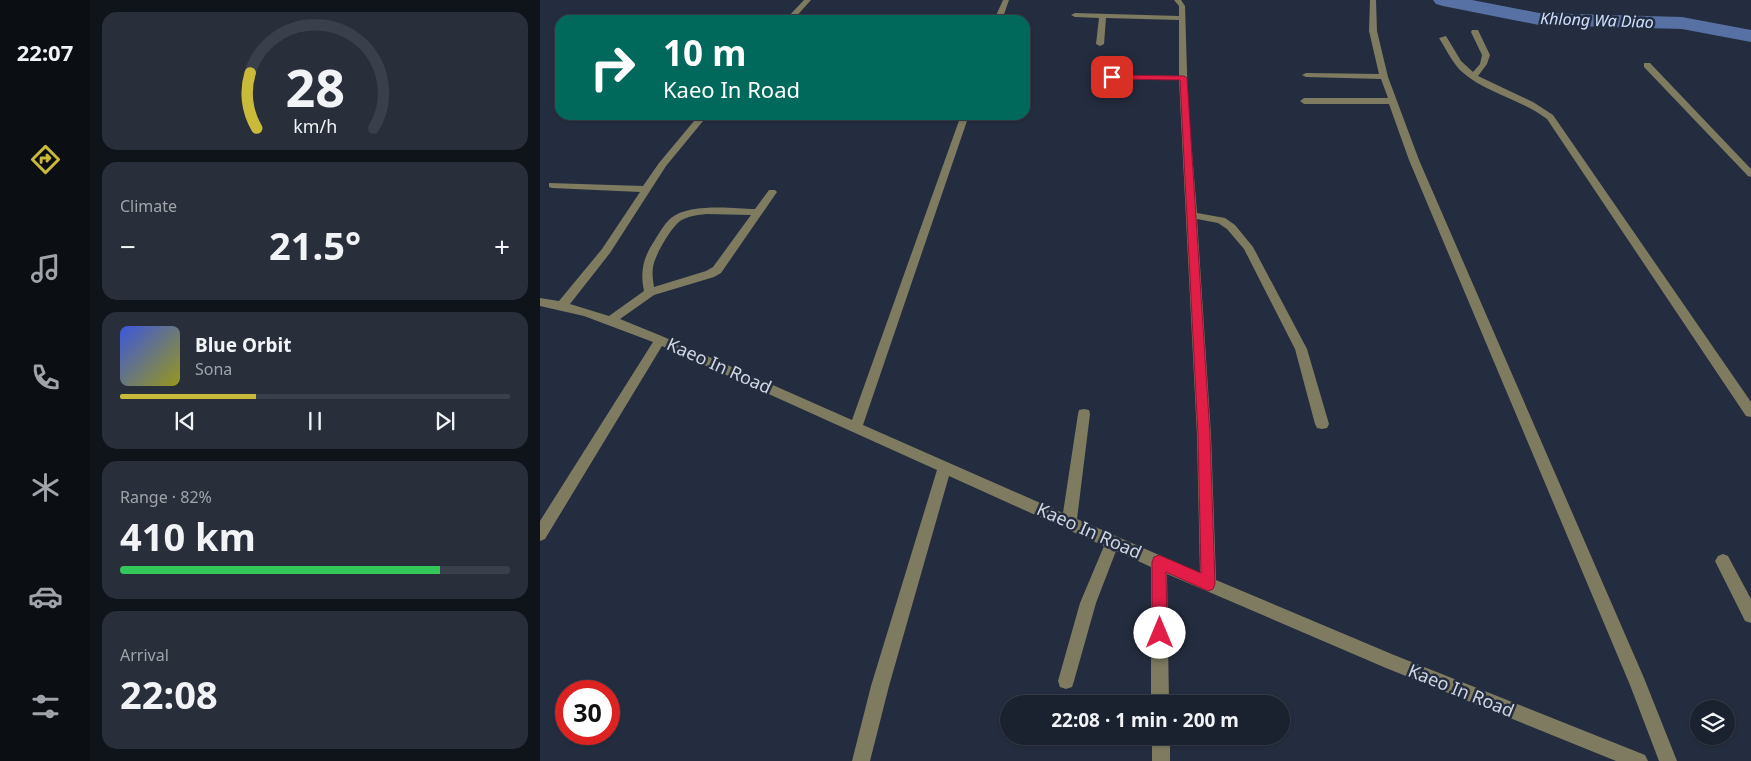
<!DOCTYPE html>
<meta charset="utf-8">
<style>
:root{--surface:#1b222f;--page:#282f3b;--text:#f1f3f6;--muted:#a0a4aa;--line:#393f4b;--accent:#c9ba3a}
body{margin:0;font-family:"Noto Sans",sans-serif;background:var(--page);color:var(--text);height:100vh;display:flex;flex-direction:column;font-size:19px;white-space:nowrap}
*{box-sizing:border-box;margin:0}
p{font-size:16px;color:var(--muted)}
.icon{flex:none;width:28px;height:28px;fill:none;stroke:currentColor;stroke-width:2;stroke-linecap:round;stroke-linejoin:round}
.map{position:relative;flex:1;overflow:hidden}
.drawer{display:flex;flex-direction:column;gap:12px;padding:12px;background:#0f131a;width:450px}
.drawer>*{flex:none}
.hud{position:absolute;left:15px;top:15px;width:475px;height:105px;border-radius:15px;box-shadow:0 1px 4px #0004,0 0 0 1px var(--line);background:#00695c;color:#fff;overflow:hidden}
.fabs{position:absolute;left:1150px;top:700px;display:grid;gap:10px}
.fabs a{display:grid;place-items:center;width:45px;height:45px;border-radius:50%;background:var(--surface);box-shadow:0 1px 4px #0004,0 0 0 1px var(--line);font-size:25px}
.speed{position:absolute;left:15px;top:680px;display:flex;gap:10px;font-size:25px;font-weight:700;text-align:center}
.speed>*{display:grid;place-content:center;width:65px;height:65px;border-radius:50%;background:var(--surface);box-shadow:0 1px 4px #0004,0 0 0 1px var(--line);line-height:1}
.speed .limit{border:8px solid #d22;background:#fff;color:#111}
.pin{position:absolute;display:grid;place-items:center;width:42px;height:42px;color:#fff;margin:-21px;border-radius:10px;box-shadow:0 2px 8px #0006}
.me{position:absolute;width:55px;margin:-28px;rotate:0deg;stroke-linejoin:round;filter:drop-shadow(0 0 4px #0008)}
.turn{display:flex;align-items:center;gap:18px;height:105px;padding:0 25px;font-size:22px}
.turn .icon{width:65px;height:65px;stroke-width:2.5}
.turn b{display:block;font-size:35px;line-height:42px}
.big{font-size:38px;font-weight:700;line-height:1.1}
.drawer .tile{flex:1;display:flex;flex-direction:column;justify-content:center;gap:8px;min-width:0;padding:0 18px;border-radius:15px;background:var(--page)}
.drawer .dial{align-items:center;gap:0}
.dial svg{height:130px;overflow:visible;fill:none;stroke:var(--line);stroke-width:7;stroke-linecap:round;text-anchor:middle}
.dial text{fill:var(--text);stroke:none}
.song{display:flex;align-items:center;gap:15px}
.cover{width:60px;height:60px;border-radius:8px;background:linear-gradient(135deg,hsl(230 70% 55%),hsl(60 70% 35%))}
.played{height:5px;border-radius:2px;background:linear-gradient(90deg,var(--accent) 35%,var(--line) 35%)}
.keys{display:flex;justify-content:space-around;direction:ltr}
.heat{display:flex;justify-content:space-between;align-items:center;font-size:28px;direction:ltr}
.charge{height:8px;border-radius:4px;background:linear-gradient(90deg,#34c759 82%,var(--line) 0)}
.trip{position:absolute;left:460px;top:695px;width:290px;height:50px;border-radius:25px;background:var(--surface);box-shadow:0 1px 4px #0004,0 0 0 1px var(--line);font-weight:700;line-height:50px;text-align:center}
main{display:flex;flex:1;min-height:0}
.dock{display:flex;flex-direction:column;width:90px;justify-content:space-around;align-items:center;background:#0b0e13;color:var(--muted)}
.dock .icon{width:35px;height:35px}
.dock .selected{color:var(--accent)}
.dock b{font-size:22px;color:var(--text)}
.map>svg:first-child{display:block}
</style>
<main>
<nav class="dock">
<b>22:07</b>
<svg class="icon selected" aria-label="directions" viewBox="0 0 24 24"><path d="M12 3l9 9-9 9-9-9zM9 14v-3h6M13 9l2 2-2 2"/></svg>
<svg class="icon" aria-label="music" viewBox="0 0 24 24"><path d="M9 18V5l10-2v13"/><circle cx="6" cy="18" r="3"/><circle cx="16" cy="16" r="3"/></svg>
<svg class="icon" aria-label="phone" viewBox="0 0 24 24"><path d="M5 4h4l2 5-3 2q2 4 5 5l2-3 5 2v4C11 20 4 13 5 4z"/></svg>
<svg class="icon" aria-label="climate" viewBox="0 0 24 24"><path d="M12 3v18M4 7l16 10M4 17L20 7"/></svg>
<svg class="icon" aria-label="car" viewBox="0 0 24 24"><path d="M5 17H2v-5l4-1 3-4h7l3 4 3 1v5h-3M9 17h6M6 11h13"/><circle cx="7" cy="17" r="2"/><circle cx="17" cy="17" r="2"/></svg>
<svg class="icon" aria-label="filters" viewBox="0 0 24 24"><path d="M4 7h16M4 17h16"/><circle cx="9" cy="7" r="2"/><circle cx="15" cy="17" r="2"/></svg>
</nav>
<section class="drawer">
<div class="tile dial"><svg viewBox="0 0 100 80">
<path d="M14 69A42 42 0 1 1 86 69"/>
<path d="M14 69A42 42 0 0 1 10 35" stroke="#c9ba3a"/>
<text x="50" y="56" font-size="32" font-weight="700">28</text>
<text x="50" y="72" font-size="11">km/h</text>
</svg></div>
<div class="tile"><p>Climate</p>
<div class="heat"><a>−</a><b class="big">21.5°</b><a>+</a></div>
</div>
<div class="tile">
<div class="song"><i class="cover"></i><div><b>Blue Orbit</b><p>Sona</p></div></div>
<div class="played"></div>
<div class="keys"><svg class="icon" aria-label="previous" viewBox="0 0 24 24"><path d="M18 5L8 12l10 7zM5 5v14"/></svg><svg class="icon" aria-label="pause" viewBox="0 0 24 24"><path d="M8 5v14M16 5v14"/></svg><svg class="icon" aria-label="next" viewBox="0 0 24 24"><path d="M6 5l10 7-10 7zM19 5v14"/></svg></div>
</div>
<div class="tile"><p>Range · 82%</p><b class="big">410 km</b><div class="charge"></div></div>
<div class="tile"><p>Arrival</p><b class="big">22:08</b></div>
</section>
<div class="map">
<svg width="1211" height="761" viewBox="0 0 1211 761">
<rect width="100%" height="100%" fill="#242d3f"/>
<g fill="none" stroke-linecap="round" stroke-linejoin="round">
<path fill="#5871a5" fill-rule="evenodd" d="M893,0H932L999,13L1142,17L1211,30V42L1142,29L999,25L903,6L896,4Z"/>
<path fill="#7e7b61" fill-rule="evenodd" d="M264,0H271L253,20H245Z
M463,0H469L462,20H454Z
M634,0H641L645,6L648,104L657,213L685,218L695,225L713,247L767,349L789,424L787,428L782,429L777,428L775,424L755,349L704,249L687,229L678,223L657,219L671,435L676,580L854,655L1105,755L1108,761H1076L846,668L627,574L629,704H611V567L576,551L556,603L534,681L532,687L526,689L520,687L518,681L540,603L564,546L409,476L349,686L330,761H312L331,686L397,470L122,346L5,539L0,541V521L113,342L44,316L0,306V298L19,301L62,249L100,192L12,188L9,187V183L103,186L119,163L159,115H168L126,166L70,253L30,304L69,316L104,291C100,272 103,259 113,243C118,235 124,224 131,218C149,203 193,208 215,209L229,190H235L237,192L181,273L174,277L114,295L80,319L124,337L312,420L421,115H429L323,425L523,513L538,414L539,410L544,409L549,410L550,414L537,519L660,573L657,435L639,80L572,79L568,77L572,75L639,76V20L566,18L564,44L560,46L556,44L559,18L535,17L531,15L535,13L639,16V6ZM166,214L211,215L173,267L166,271L114,287C113,280 112,274 113,267C115,255 130,229 140,221C148,216 158,215 166,214Z
M830,0H836L837,31L848,77L879,160L1104,678L1137,761H1119L1090,685L869,160L849,104H764L760,101L764,98H848L841,79L766,77L762,75L766,73L839,74L829,31Z
M932,30H938L950,55L947,64L938,76L993,102L1013,115L1211,402V417L1206,416L1007,119C981,99 945,93 921,71C912,62 906,49 899,38L906,36L921,61L933,72L940,64L942,55L931,32Z
M1104,63H1110L1211,169V177L1208,176L1104,67Z
M1183,554L1188,556L1211,599V623L1205,621L1175,561L1178,556Z
M612,736H630V761H612Z"/>
</g>
<path fill="#e11d48" stroke="#92132f" d="M569,75L644,76L647,78L670,435L675,584L673,589L668,591L626,572L627,633L625,638L620,640L615,638L612,633V562L614,557L619,555L661,573L658,435L640,80L572,79L568,77Z"/>
<g text-anchor="middle" stroke-width="5" stroke-linejoin="round" paint-order="stroke">
<g font-size="16" font-style="italic" fill="#cfe0ff" stroke="#242d3f">
<text transform="translate(1057 20) rotate(2)" y="6">Khlong Wa Diao</text>
</g>
<g font-size="18" fill="#d0d6e2" stroke="#242d3f">
<text transform="translate(179 366) rotate(24)" y="6">Kaeo In Road</text>
<text transform="translate(549 531) rotate(24)" y="6">Kaeo In Road</text>
<text transform="translate(921 691) rotate(22)" y="6">Kaeo In Road</text>
</g>
</g>
</svg>
<div class="fabs">
<a><svg class="icon" aria-label="layers" viewBox="0 0 24 24"><path d="M12 4l9 5-9 5-9-5zM3 14l9 5 9-5"/></svg></a>
</div>
<div class="speed"><div class="limit">30</div></div>
<div class="pin" style="left:572px;top:77px;background:#d93025"><svg class="icon" aria-label="arrive" viewBox="0 0 24 24"><path d="M6 21V4h12l-3 4 3 4H6"/></svg></div>
<svg class="me" style="left:620px;top:633px" viewBox="-20 -20 40 40"><circle r="19" fill="#fff"/><path d="M0-13L10 11 0 6-10 11z" fill="#e11d48"/></svg>
<div class="trip">22:08 · 1 min · 200 m</div>
<div class="hud">
<div class="turn"><svg class="icon" aria-label="right" viewBox="0 0 24 24"><path d="M7 20v-9h11M14 6l5 5-5 5"/></svg><div><b>10 m</b>Kaeo In Road</div></div>
</div>
</div>
</main>
